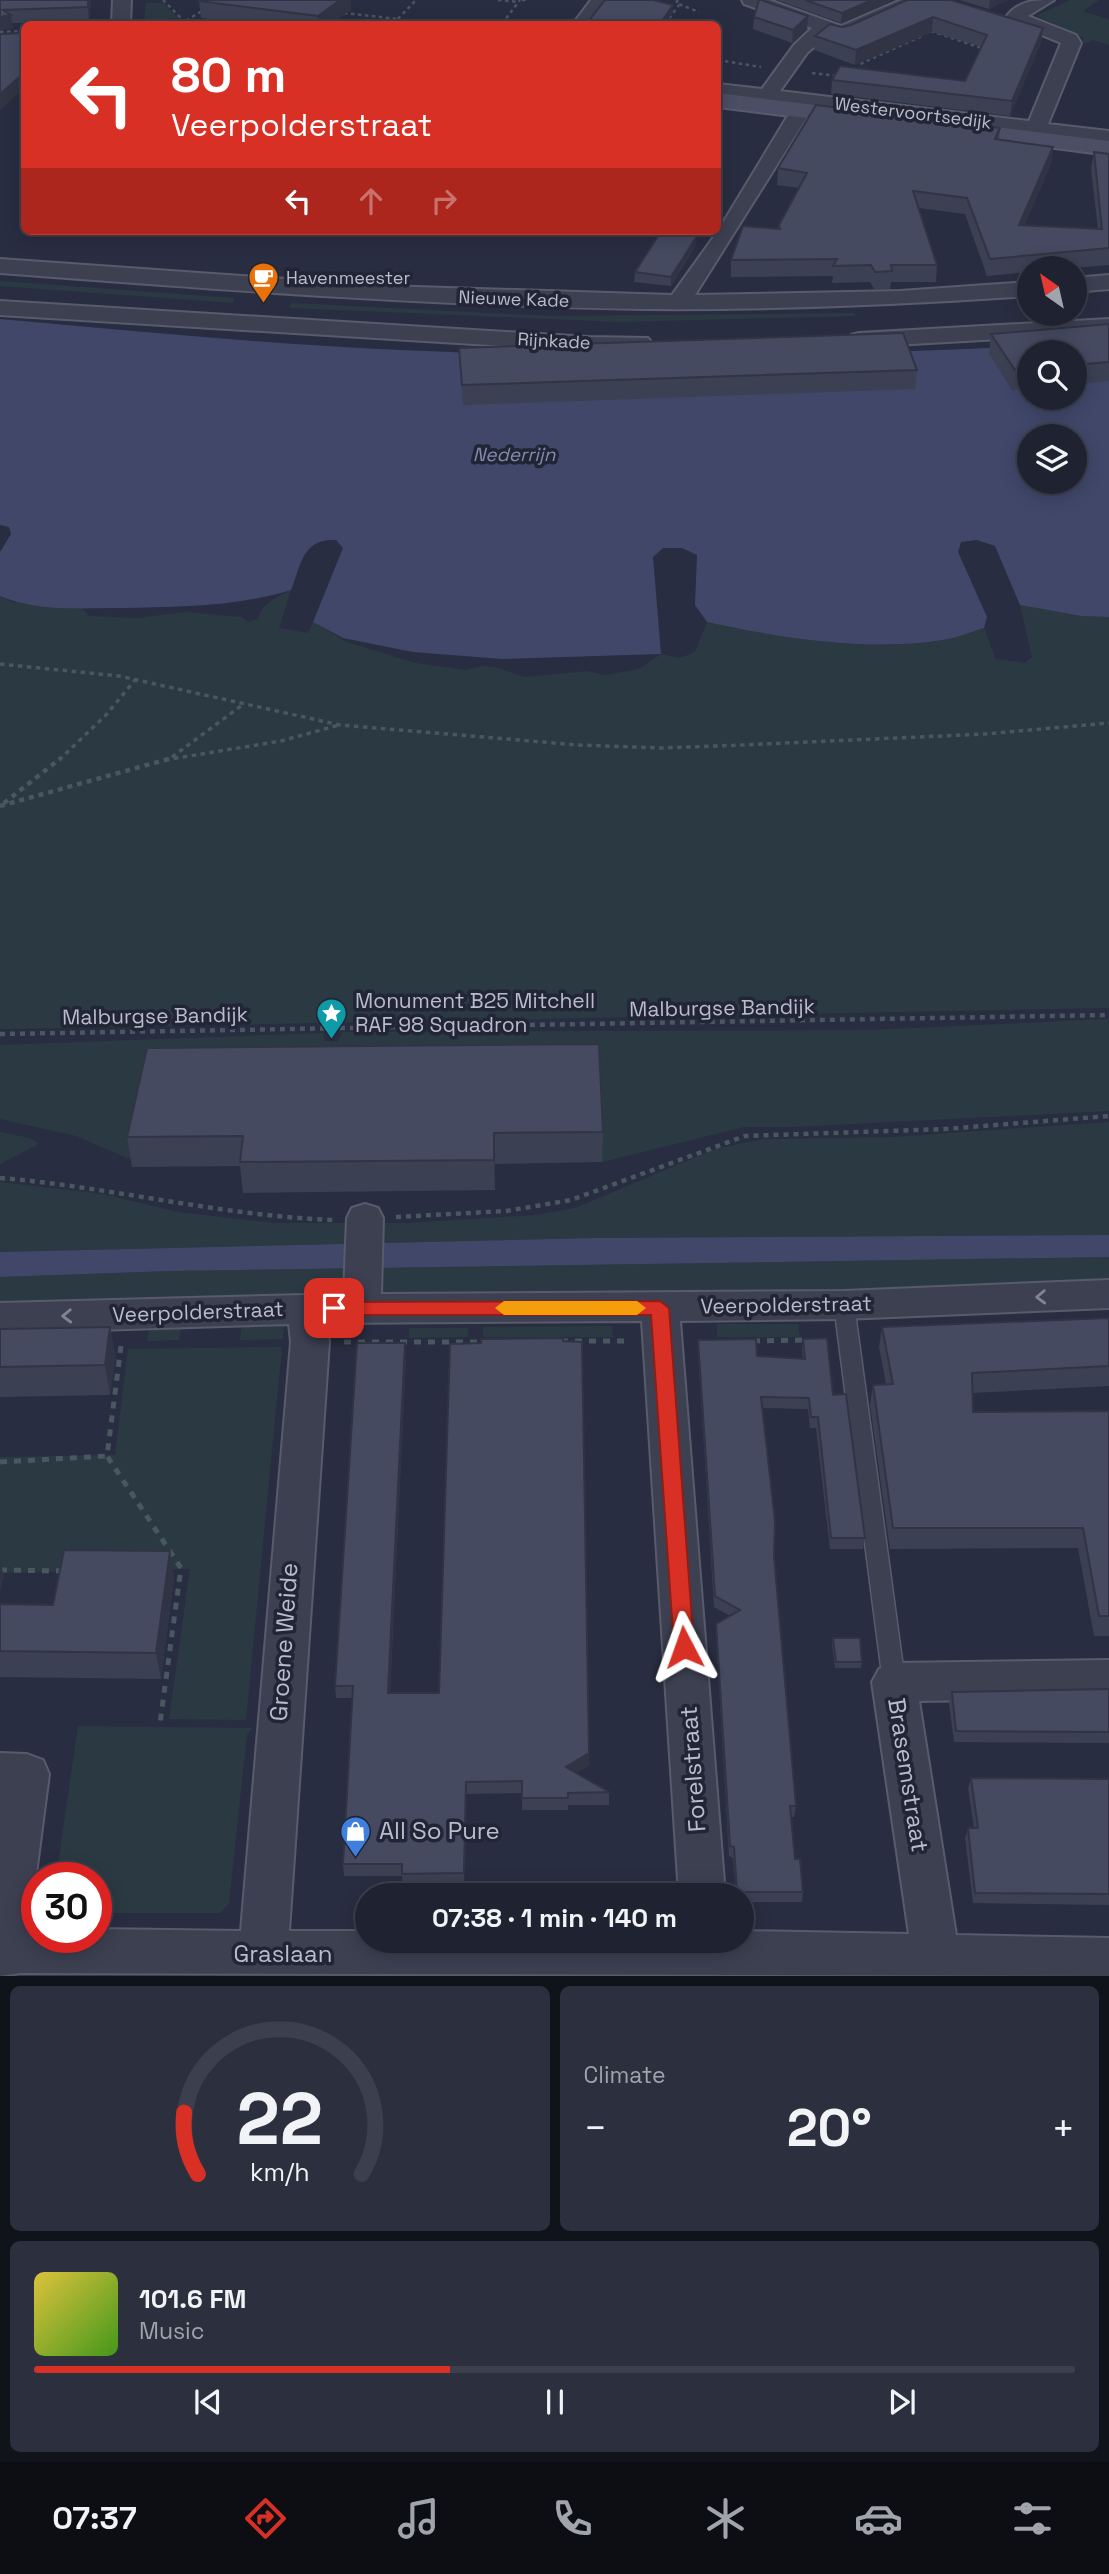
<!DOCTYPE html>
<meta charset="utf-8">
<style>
:root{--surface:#1f2231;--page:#2c2f3d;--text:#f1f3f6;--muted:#a1a4ab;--line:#3c3f4d;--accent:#d93025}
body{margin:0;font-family:"Space Grotesk",sans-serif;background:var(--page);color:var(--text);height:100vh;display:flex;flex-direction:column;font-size:26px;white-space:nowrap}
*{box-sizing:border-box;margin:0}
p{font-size:23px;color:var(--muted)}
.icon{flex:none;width:38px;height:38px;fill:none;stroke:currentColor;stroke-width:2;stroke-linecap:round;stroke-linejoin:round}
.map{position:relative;height:1976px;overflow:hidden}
.sheet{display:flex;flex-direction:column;gap:10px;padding:10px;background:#11131b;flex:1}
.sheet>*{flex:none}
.hud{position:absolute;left:21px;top:21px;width:700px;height:214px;border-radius:10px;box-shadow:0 4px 18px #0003,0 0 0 2px var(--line);background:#d93025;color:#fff;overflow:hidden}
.needle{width:46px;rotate:326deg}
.buttons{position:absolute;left:1017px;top:256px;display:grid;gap:14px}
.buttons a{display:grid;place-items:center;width:70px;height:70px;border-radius:50%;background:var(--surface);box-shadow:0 4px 18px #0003,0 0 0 2px var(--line);font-size:35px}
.speed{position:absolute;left:21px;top:1862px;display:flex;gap:14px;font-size:35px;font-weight:700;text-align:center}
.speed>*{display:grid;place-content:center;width:91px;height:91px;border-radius:50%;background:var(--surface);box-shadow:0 4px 18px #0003,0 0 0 2px var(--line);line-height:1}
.speed .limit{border:10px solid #d22;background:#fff;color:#111}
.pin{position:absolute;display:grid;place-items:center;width:60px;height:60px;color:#fff;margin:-30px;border-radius:14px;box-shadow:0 4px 10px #0006}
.me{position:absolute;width:77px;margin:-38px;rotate:356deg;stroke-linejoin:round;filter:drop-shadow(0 0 5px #0008)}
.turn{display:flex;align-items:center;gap:24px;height:147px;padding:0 35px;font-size:32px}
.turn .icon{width:91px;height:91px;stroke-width:2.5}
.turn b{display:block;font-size:49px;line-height:60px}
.lanes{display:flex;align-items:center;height:66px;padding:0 35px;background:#0003;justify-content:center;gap:35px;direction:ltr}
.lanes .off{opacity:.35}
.big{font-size:52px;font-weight:700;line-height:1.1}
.sheet .widget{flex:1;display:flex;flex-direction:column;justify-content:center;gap:10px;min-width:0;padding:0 24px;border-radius:10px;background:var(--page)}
.sheet .dial{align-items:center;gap:0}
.dial svg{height:182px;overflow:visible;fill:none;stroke:var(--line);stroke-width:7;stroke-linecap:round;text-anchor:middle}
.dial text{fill:var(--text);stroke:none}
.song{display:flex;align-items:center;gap:21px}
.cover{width:84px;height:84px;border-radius:10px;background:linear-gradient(135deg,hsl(50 70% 55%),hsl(100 70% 35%))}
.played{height:7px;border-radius:4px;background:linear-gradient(90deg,var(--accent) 40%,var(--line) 40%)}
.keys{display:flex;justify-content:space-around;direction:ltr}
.heat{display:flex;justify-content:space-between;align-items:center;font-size:38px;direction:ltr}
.sheet .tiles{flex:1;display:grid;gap:10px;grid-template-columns:1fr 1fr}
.widget:last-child{grid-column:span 2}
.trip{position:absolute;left:355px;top:1883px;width:399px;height:70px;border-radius:35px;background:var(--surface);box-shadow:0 4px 18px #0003,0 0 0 2px var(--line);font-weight:700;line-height:70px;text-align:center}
.menu{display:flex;height:112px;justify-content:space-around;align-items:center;background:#0c0e14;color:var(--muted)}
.menu .icon{width:49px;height:49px}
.menu .selected{color:var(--accent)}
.menu b{font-size:32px;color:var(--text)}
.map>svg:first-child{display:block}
</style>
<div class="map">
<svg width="1109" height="1976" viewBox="0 0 1109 1976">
<rect width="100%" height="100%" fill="#292d41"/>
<path fill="#2b3a42" d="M1070,0H1099L1083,11L1109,20V45L1093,40L1084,44L1083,37L1057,28L1059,26L1036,16Z
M146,3H163L178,18L144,21Z
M0,281L234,298L233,303L0,286Z
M291,303L550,316L854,313L855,316L621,322L289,308Z
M291,590L279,628L308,633L313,622L347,642L415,663L466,670L482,666L496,667L524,677L588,671L604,675L639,669L661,654L680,658L695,652L707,622C778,638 870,653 943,640C957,638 971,632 984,628L996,659L1025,663L1032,657L1020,605L1081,616L1109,617V1008L0,1029V596L15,603L82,609L89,616L138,618L186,612L242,617L248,622L258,619C260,604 278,597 291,590Z
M1109,1019V1111L794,1127H744L602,1162L134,1161L76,1136L0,1119V1045L323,1033L325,1041L338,1042L342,1032L868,1030Z
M1109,1122V1235L595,1238L0,1252V1182L103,1194L178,1212L274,1223H407L536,1215L575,1208L715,1149L763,1139L894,1137Z
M0,1132L30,1138L39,1144L0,1164Z
M1109,1257V1287L1082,1289L0,1304V1277L171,1271Z
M230,1321L229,1328L181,1329L179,1340L147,1341L150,1323Z
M242,1321L284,1324L283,1339L240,1340Z
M717,1324H798L800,1337H717Z
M612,1326L613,1337H483V1327Z
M409,1328H468V1337L409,1338Z
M282,1347L246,1720L169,1719L190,1569L0,1573V1457L115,1455L128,1349Z
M78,1726L253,1728L247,1734L229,1903L220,1913H96V1878H56Z"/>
<path fill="#404769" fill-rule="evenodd" d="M0,319C133,331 267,344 401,350C636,361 874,355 1109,342V617L1081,616L1020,605L995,546L977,540L961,542L958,552L987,617L984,628C971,632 957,638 943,640C870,652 779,638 707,622L695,605L697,555L682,548H663L653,557L661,654L502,659L413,652L343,638L313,622L343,548L336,540C302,539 302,563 291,590C235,607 179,607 121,608C83,608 36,612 0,596V552L11,534L9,527L0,525ZM1029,352H1074V397H1029ZM1029,436H1074V481H1029Z
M1109,1235V1257L171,1271L0,1277V1252L595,1238Z"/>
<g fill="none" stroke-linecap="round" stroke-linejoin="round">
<defs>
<path id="lane" d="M844,1297L851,1300L854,1305L905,1682L902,1689L894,1692L886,1689L883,1682L834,1305L837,1300Z"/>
<path id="street" d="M113,0H131L130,24H112Z
M591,0H610L591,24H573Z
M742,0H769L841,26L901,0H925L849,37L842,39L828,35L807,53L780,91L1029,121L1061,43L1008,21L1006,17C1019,0 1035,0 1054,0L1028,16L1076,35L1081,43L1048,124L1109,131V143L718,96V84L762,89L794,45L812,28L744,4Z
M797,111L807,117L695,295L900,291L1029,282V296C901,305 772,310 644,309C429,306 214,289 0,273V259L385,286L672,295L718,231L787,117Z
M1109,275V289L1074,292V278Z
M0,301L589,337L648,338L652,343L648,348L589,351L0,315Z
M1109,319V333L859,347L851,345L847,340L851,335L859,333Z
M365,1204L378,1208L383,1218L381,1294L844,1291L1109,1280V1308L844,1319L680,1321L725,1895H679L642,1321L327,1323L329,1342L289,1931H368V1941H742V1931L909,1934L872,1682L879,1669L894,1663L1109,1660V1698L919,1701L956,1935L1109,1938V1976L21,1973L0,1976V1753L27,1754L43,1760L49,1774L29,1928H37V1937H96V1929L241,1931L291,1342L289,1324L0,1333V1303L344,1294L347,1218L352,1208Z"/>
<path id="secondary" d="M718,93L864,111L872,113L876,118L872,123L864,125L718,107Z
M948,121L1109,141V155L940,133L936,128L940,123Z"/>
</defs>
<use href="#lane" stroke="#585b6b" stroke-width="3"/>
<use href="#street" stroke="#585b6b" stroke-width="4"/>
<use href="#secondary" stroke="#585b6b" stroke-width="4"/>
<path stroke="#49575f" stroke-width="2.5" stroke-dasharray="3.5 3.5" stroke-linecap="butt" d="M163,0L184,21
M498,0L519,2
M522,0H529
M678,0L676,3L699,12
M344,13L398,19
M150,24H193
M180,24L204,10
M393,24L416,0
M502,24L520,0
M665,24L679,5
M931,31L984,49L983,52
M0,32L24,31
M718,60L761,67
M858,71L862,63L922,36
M812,73L838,76"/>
<path stroke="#49575f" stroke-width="3.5" stroke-dasharray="4.5 4.5" stroke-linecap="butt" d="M0,664L119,676L340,725L578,745L662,748L742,745L985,734L1109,723
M172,757L241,706
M59,760L106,715L135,680
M165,760L281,741L339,725"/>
<path stroke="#49575f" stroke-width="4.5" stroke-dasharray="5 5" stroke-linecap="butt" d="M4,803L61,758
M0,806L172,758
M0,1034L1109,1015
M0,1178C112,1187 221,1216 334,1220
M396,1217L506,1211L571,1200L745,1136L945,1129L1109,1116"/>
<path stroke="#49575f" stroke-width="5" stroke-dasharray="7 7" stroke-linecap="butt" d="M561,1341H629
M753,1341L808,1340
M344,1342H486
M121,1346L107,1456L181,1568L160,1723
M0,1462L107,1456
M0,1570L66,1571"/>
<use href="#lane" fill="#3d4051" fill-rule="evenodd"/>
<use href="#street" fill="#3d4051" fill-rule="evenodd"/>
<use href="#secondary" fill="#4b4e64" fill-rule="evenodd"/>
</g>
<path fill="#3b4053" d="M0,0H91L89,20L25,23L22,33L25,23H12L13,28L0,30Z
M777,0H895L841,23Z
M907,0L1041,42L1010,116L831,94L832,80L965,81L981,47L932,32L855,65L814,50L815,36L851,25Z
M959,0H1008L989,9Z
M199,1L351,10L330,24H252L201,18Z
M754,17L807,29L792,43L753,29Z
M1000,128L999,139L1053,147L1051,164L1024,226L1098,229L1091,169L1094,152L1109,154V265L1074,268H1029V272L987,276L965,214L919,208L937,265L936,282H891L890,289H874L870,282L832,283L833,276L731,277V260L778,229L779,225L799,188L777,185L778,168Z
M696,245L671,286L634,282L635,272Z
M1109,324V381L1074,384V352H1029V388L1012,390L989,354L991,334Z
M459,348L917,370L915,389L463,405Z
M603,1132L602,1162L495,1164V1190L243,1193L240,1166L132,1167L127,1137Z
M1109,1318V1386L972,1393L973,1412L1109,1411V1636H1094L1078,1548L890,1549L870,1405L873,1385L886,1384L879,1347L882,1327Z
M0,1329L116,1356L110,1395L0,1397Z
M803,1339L833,1395L865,1538L863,1549H830L816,1428H810L808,1409L762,1408L774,1556L796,1806L794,1817H791L795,1859L803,1892L802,1902H742V1895H736L733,1858L729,1856L716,1635V1624L730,1616L714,1607L698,1351V1340L757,1356L803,1359L802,1350Z
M406,1356L390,1693L589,1765L576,1773L609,1792V1805H568V1810H522V1793L466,1794L464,1885L403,1886L402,1876H344L343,1864L353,1698H336L335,1686Z
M174,1578L161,1679L0,1677V1604L53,1605Z
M833,1638L862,1662L861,1668H835L832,1644Z
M1109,1689V1743L954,1742L949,1703L952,1692Z
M971,1778L1109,1779V1905L973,1903L965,1838L968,1828H974L968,1788Z"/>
<path fill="#303444" d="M88,0H91L89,20L88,7Z
M340,0H351V10L330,24H318V16Z
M872,0H895L841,23L842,13Z
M990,0H1008L989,9Z
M673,5V13L665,24H660Z
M11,15L13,28L0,30V17Z
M808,16L807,29L792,43L793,30Z
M933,17L932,32L855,65L856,50Z
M1043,28L1041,42L1010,116L1012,101Z
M24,73V89L0,110V94Z
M1053,147L1051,164L1017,242L1019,225Z
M697,236L696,245L671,286V277Z
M494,1133L495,1164V1190L494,1160Z
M110,1327L116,1356L110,1395L105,1365Z
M405,1343L406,1356L389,1706L388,1693Z
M170,1551L174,1578L161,1679L156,1653Z
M0,1560L4,1576L0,1593Z
M589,1753V1765L566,1779V1767Z"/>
<path fill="#454a61" stroke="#303444" stroke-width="2" d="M0,0H88V7L3,10L11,15L0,17Z
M201,0H340L318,16L199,1Z
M605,0H653L673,5L660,24H590L591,18Z
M759,0H761L808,16L793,30L754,17Z
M805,0H872L842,13Z
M907,0H951L1043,28L1012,101L832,80L840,66L965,81L987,35L933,17L856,50L815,36L830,24L842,27L851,25Z
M25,23L28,24H24V73L0,94V34L22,33Z
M816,105L1000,128L995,139L1053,147L1019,225L1102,229L1094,152L1109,154V248L990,259L967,198L913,191L937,265H891L892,271L875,272L871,265L833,266L837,259L731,260L743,226L780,229L779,225L807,173L778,168Z
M658,236H697L671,277L635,272Z
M1109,324V362L1074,365V352H1029V369L1015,370L991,334Z
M903,333L917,370L462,385L459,348Z
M599,1044L603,1132L494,1133V1160L240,1162L243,1136L127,1137L147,1048Z
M1109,1318V1366L972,1373L973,1412L1109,1411V1616H1099L1083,1528H893L873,1385L893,1384L882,1327Z
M110,1327L105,1365L0,1367V1329Z
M563,1338V1341L582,1342L589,1753L566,1767L609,1792L568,1793V1798H522V1781L466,1782L464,1873L402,1874V1864H343L353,1686H335L357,1343H405L388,1693H439L450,1344L481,1343V1339Z
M827,1338L833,1395L846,1394L865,1538H831L818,1417H811L809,1398L761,1397L775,1521L774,1556L796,1806H790L795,1859H800L803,1892H737L734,1847L730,1846L716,1624L740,1610L715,1596L698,1340L756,1339L757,1356L805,1359L803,1339Z
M64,1550L170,1551L156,1653L0,1651V1604L53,1605Z
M833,1638H860L862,1662H836Z
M1109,1689V1732L956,1731L952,1692Z
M971,1778L1109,1779V1894L975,1893L968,1828H978Z"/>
<defs><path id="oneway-chevron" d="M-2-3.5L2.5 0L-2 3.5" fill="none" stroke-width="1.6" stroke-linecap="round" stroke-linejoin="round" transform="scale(1.75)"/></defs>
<g stroke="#828494">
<use href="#oneway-chevron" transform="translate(1041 1297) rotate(178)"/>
<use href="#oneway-chevron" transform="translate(67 1316) rotate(178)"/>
</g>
<path fill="#d93025" stroke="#8d1f18" stroke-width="2" d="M660,1301L669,1308L694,1647L691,1653L684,1656L677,1653L674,1647L651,1315H334L325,1308L334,1302Z"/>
<path fill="#f59e0b" d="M504,1301H637L646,1308L637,1315H504L495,1308Z"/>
<defs>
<symbol id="cafe-pin" viewBox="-11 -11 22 30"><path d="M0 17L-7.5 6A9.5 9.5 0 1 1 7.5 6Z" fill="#e8710a" stroke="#212536"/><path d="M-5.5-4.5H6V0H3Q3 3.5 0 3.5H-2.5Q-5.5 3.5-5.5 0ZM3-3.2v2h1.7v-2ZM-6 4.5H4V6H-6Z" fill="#fff"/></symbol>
<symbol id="sight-pin" viewBox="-11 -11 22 30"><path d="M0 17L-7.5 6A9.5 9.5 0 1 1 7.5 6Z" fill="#0f9aa8" stroke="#212536"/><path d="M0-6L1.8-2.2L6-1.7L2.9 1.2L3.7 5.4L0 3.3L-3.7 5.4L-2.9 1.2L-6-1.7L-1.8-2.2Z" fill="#fff"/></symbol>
<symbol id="shop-pin" viewBox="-11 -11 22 30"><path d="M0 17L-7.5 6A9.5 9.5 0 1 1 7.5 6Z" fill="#3f7fe0" stroke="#212536"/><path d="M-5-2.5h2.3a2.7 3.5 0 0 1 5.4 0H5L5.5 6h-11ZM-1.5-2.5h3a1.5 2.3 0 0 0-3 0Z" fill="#fff"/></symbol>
</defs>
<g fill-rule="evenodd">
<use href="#cafe-pin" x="246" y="260" width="35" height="47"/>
<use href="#sight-pin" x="314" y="996" width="35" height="47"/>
<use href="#shop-pin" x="338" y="1814" width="35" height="47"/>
</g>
<g text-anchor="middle" stroke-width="7" stroke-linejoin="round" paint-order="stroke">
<g font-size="18" fill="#babccb" stroke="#212536">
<text transform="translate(913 113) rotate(7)" y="6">Westervoortsedijk</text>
<text transform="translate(514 299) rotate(2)" y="6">Nieuwe Kade</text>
<text transform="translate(554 341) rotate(3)" y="6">Rijnkade</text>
</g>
<g font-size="18" fill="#babccb" stroke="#212536" text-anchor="start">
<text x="286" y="284">Havenmeester</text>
</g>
<g font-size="19" font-style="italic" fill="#838cb0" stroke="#212536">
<text x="514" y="461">Nederrijn</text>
</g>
<g font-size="21" fill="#babccb" stroke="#212536" text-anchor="start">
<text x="355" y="1008">Monument B25 Mitchell<tspan x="355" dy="24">RAF 98 Squadron</tspan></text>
</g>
<g font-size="21" fill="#babccb" stroke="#212536">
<text transform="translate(722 1008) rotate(-1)" y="7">Malburgse Bandijk</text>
<text transform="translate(155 1016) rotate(-1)" y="7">Malburgse Bandijk</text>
<text transform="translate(786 1305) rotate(-1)" y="7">Veerpolderstraat</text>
<text transform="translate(198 1312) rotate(-2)" y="7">Veerpolderstraat</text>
</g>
<g font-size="24" fill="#babccb" stroke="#212536">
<text transform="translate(284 1642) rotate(-86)" y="8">Groene Weide</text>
<text transform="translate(693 1769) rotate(-94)" y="8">Forelstraat</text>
<text transform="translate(908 1775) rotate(81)" y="8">Brasemstraat</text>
<text x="283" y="1962">Graslaan</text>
</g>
<g font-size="24" fill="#babccb" stroke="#212536" text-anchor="start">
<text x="379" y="1839">All So Pure</text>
</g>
</g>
</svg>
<div class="buttons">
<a><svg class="needle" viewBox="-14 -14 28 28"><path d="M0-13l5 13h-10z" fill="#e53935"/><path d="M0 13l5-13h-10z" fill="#a1a4ab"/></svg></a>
<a><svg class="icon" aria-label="search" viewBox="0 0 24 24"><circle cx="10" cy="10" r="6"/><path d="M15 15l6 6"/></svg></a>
<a><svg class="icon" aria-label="layers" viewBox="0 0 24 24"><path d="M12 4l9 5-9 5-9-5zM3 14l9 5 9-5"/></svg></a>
</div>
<div class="speed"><div class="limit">30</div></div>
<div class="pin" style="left:334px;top:1308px;background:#d93025"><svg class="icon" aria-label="arrive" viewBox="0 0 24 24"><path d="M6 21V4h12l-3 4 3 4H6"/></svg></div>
<svg class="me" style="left:684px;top:1647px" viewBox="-20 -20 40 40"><path d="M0-17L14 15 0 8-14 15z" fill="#d93025" stroke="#fff" stroke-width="4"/></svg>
<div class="trip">07:38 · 1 min · 140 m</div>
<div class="hud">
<div class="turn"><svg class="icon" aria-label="left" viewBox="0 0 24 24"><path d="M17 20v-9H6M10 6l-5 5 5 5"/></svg><div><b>80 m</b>Veerpolderstraat</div></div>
<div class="lanes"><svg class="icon" aria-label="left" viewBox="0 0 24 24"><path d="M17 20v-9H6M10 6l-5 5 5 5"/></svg><svg class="icon off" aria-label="ahead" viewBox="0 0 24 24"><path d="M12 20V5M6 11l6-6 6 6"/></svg><svg class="icon off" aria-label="right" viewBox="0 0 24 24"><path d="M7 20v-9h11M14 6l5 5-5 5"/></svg></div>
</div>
</div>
<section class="sheet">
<div class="tiles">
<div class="widget dial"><svg viewBox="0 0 100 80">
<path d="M14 69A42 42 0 1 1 86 69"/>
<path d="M14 69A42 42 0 0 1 8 42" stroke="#d93025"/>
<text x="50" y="56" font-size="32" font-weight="700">22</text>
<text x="50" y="72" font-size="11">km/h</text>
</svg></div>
<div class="widget"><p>Climate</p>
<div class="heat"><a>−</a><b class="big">20°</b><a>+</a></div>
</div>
<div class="widget">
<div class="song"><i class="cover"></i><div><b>101.6 FM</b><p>Music</p></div></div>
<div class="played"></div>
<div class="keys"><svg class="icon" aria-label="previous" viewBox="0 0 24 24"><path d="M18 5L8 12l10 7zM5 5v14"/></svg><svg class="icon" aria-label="pause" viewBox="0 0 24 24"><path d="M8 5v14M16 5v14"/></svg><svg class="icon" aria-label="next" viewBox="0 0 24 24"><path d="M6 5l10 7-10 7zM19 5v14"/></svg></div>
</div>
</div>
</section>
<nav class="menu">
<b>07:37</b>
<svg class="icon selected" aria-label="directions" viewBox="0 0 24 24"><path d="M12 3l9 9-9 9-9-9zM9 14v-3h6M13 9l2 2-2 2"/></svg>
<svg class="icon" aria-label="music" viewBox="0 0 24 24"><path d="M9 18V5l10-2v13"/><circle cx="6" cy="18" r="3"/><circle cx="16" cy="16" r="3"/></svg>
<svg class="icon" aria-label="phone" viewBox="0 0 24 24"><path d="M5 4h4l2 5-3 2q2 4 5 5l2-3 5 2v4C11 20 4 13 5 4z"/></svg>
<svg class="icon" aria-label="climate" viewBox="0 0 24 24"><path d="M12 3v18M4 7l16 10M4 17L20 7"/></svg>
<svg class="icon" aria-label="car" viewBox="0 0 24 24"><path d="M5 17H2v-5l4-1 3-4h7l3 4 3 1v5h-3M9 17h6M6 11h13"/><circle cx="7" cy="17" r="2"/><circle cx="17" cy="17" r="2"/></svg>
<svg class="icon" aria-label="filters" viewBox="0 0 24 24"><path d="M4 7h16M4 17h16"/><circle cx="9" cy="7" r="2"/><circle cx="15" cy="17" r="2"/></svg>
</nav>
